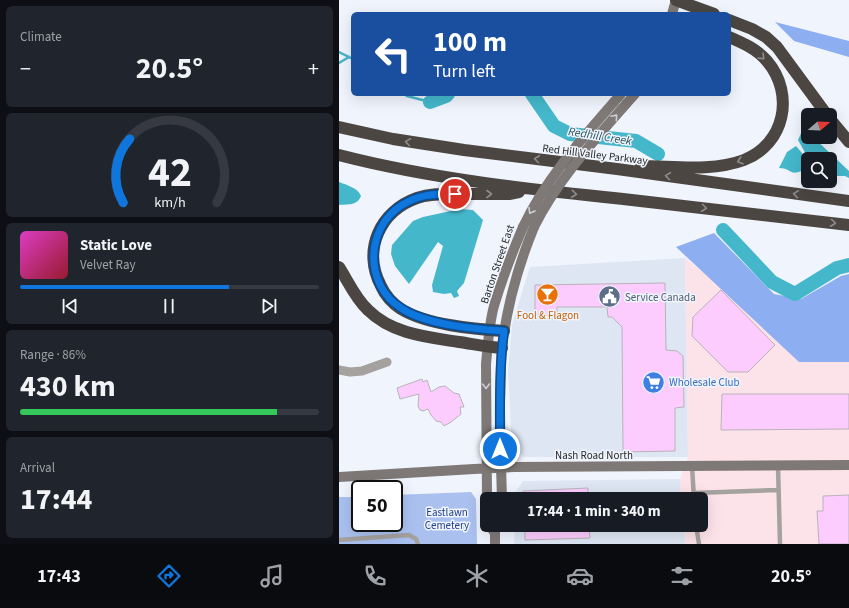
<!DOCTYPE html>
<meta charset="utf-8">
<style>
:root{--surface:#171b24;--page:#20242c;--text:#f1f3f6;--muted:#9ea1a6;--line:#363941;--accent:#0f76de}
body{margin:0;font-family:"Source Sans 3",sans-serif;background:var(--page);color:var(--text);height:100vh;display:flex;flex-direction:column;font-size:15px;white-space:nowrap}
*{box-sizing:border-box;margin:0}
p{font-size:13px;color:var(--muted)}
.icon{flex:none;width:22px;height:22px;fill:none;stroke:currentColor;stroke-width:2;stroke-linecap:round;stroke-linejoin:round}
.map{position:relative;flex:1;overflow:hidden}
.side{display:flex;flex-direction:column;gap:6px;padding:6px;background:#0d0f14;width:339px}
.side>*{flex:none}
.guide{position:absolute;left:12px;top:12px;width:380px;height:84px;border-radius:6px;box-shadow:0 4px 16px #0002;background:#1a4fa0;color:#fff;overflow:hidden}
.needle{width:26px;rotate:71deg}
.fabs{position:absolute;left:462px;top:108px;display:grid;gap:8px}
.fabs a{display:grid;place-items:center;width:36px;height:36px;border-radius:6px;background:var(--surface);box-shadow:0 4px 16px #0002;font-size:20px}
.speed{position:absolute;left:12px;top:480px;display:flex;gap:8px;font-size:20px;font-weight:700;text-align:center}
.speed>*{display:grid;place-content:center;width:52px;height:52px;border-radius:50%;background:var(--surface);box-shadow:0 4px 16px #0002;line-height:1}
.speed .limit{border:2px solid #111;border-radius:6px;background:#fff;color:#111}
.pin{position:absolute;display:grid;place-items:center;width:34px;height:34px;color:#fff;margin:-17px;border:2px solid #fff;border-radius:50%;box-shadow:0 1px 4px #0007}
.me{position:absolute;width:44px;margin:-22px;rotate:0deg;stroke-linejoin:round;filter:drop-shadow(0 0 3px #0008)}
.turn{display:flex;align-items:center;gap:14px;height:84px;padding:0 16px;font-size:18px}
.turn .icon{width:52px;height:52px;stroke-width:2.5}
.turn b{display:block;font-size:28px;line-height:34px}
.big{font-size:30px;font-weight:700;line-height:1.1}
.side .widget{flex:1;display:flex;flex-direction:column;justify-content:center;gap:6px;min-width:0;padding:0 14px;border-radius:6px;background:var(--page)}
.side .dial{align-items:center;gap:0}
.dial svg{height:104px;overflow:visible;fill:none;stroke:var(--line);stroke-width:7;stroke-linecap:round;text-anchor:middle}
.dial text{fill:var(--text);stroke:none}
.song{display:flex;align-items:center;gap:12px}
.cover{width:48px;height:48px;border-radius:6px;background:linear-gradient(135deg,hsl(310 70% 55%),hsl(350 70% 35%))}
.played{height:4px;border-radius:2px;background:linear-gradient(90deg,var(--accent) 70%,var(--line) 70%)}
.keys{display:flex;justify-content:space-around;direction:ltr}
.heat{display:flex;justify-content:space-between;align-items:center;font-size:22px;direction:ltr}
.charge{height:6px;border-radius:3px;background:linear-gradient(90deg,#34c759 86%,var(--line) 0)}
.trip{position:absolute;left:141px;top:492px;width:228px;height:40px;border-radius:6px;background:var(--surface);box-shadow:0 4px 16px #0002;font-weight:700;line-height:40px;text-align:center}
.tab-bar{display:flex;height:64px;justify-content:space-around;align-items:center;background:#090b0e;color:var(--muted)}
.tab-bar .icon{width:28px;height:28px}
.tab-bar .active{color:var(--accent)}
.tab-bar b{font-size:18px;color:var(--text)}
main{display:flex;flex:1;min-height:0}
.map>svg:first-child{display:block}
</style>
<main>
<section class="side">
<div class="widget"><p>Climate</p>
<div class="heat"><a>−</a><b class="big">20.5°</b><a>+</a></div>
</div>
<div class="widget dial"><svg viewBox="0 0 100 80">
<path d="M14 69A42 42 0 1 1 86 69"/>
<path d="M14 69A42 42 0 0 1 19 20" stroke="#0f76de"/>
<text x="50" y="56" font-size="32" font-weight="700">42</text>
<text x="50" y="72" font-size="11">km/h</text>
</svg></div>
<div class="widget">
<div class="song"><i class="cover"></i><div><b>Static Love</b><p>Velvet Ray</p></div></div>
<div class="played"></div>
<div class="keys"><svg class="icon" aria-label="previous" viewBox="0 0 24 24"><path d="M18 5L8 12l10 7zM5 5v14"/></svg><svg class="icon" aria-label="pause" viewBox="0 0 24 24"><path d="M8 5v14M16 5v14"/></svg><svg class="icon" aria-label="next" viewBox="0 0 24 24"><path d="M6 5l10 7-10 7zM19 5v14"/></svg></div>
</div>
<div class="widget"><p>Range · 86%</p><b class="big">430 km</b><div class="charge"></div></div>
<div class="widget"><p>Arrival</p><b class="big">17:44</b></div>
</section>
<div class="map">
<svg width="510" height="544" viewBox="0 0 510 544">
<rect width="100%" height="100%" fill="#f0f4fc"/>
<path fill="#dee6f4" d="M346,258L349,457H185L173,446L169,372L173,325L191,267Z
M341,479L342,499H176V493L184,481Z
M176,525H345L346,544H175Z"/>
<path fill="#fce2e9" d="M346,258L381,286L460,362H510V544H346L345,525H362V499H342L341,479L349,457Z"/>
<path fill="#aac1f0" d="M132,492L137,499L138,544H0V497H21V523H55V495Z"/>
<path fill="#8daef1" d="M436,22L510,41V57L455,41Z
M375,233L435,294L462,299L502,276L510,274V362H460L337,247Z"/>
<path fill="#44b7cb" d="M463,131L469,132V137H474L510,171V178L506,176H491V159H469V170L468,156L459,140Z
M457,146L463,153L466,169C450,178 454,168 440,168L448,152Z
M0,182C8,185 19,188 22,196C18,206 9,204 0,205Z
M121,209L134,210L144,220L125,283L118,291L120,296L115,298L112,293L105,294L94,292L93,285L104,246L99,242L70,284L56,266L52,254L53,245L74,221L84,217Z"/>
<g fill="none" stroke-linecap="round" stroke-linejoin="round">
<path stroke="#44b7cb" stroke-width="2.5" d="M0,52L14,59
M0,63L10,57
M65,94L68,96L91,102"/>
<path stroke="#44b7cb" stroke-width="14" d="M193,94L215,126L231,134L297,141L319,154
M91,102L107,96L109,94
M384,230L433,282L456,294L498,268L510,265"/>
</g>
<path fill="#fcccfe" stroke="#b9b3b9" d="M326,283L327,350L338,351L344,356L345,407L336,408V451L284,452L283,327L273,317H269L268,307H218V315H196V285Z
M382,290L436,345L409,372H389L353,336L354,317Z
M83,379L84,382L88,380L92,392L100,387L106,386L115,393L120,394L125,407H121L122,414L112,422L105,426L102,422L97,421L92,415L89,409L84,411L81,410L79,406L80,394L61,399L58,388Z
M383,394H510V429L382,430Z
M249,488V499H185L184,491Z
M510,495V544H480L478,511H484V496Z
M186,525H250L251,538L186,540Z"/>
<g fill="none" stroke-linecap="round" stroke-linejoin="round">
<path stroke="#a4a19f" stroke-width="4.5" d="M353,466L355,499
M439,466L441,544
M355,493L439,490
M357,525L360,544
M0,540L70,535L77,539L79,544"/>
<path stroke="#a4a19f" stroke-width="9" d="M0,370L11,372L23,371L48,362"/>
<path stroke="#7e7976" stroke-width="10" d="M333,14L337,0
M275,102L282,94
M287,104L296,94
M0,477L135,469L175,467L510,465
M148,499L147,364C149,344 150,324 155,306C163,279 173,253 184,227
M163,499C162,467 161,434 161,402C162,384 161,365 163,347C168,306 179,266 195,227
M150,525L156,533V544"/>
<path stroke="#4c4642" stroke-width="12" d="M337,0L375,14
M390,20L413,29L427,37L438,47L488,115
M491,119L510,142
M0,127L54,139L125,150L278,169L510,201
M0,155C93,179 189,189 284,199C360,208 435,217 510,225
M302,166C334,166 373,172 405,160C446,144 456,94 428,61C418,49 404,43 390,37
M0,267C9,281 16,298 29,310C53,334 88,337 120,342C134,344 149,347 163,348
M165,331C135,329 88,325 62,309C53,303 46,295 42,286C23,250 41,211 78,198C92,193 107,194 121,194C137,194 153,194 170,194L180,192"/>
<path stroke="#7e7976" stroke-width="10" d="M184,227C206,180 241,141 275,102
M195,227C218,181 253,143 287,104"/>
</g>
<defs><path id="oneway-chevron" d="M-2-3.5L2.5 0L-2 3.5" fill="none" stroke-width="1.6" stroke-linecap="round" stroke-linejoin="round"/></defs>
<g stroke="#8e8c8c">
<use href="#oneway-chevron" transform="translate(423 57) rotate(44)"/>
<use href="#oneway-chevron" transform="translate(69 142) rotate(-172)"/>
<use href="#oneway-chevron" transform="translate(198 159) rotate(-173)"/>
<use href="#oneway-chevron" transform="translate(401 161) rotate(161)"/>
<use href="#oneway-chevron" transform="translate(329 176) rotate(-172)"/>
<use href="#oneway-chevron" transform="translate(150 194)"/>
<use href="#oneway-chevron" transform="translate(235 194) rotate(6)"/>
<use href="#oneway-chevron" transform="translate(457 194) rotate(-172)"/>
<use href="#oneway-chevron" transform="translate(365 208) rotate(7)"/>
<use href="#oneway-chevron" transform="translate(494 223) rotate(7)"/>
</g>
<g stroke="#cecfd4">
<use href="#oneway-chevron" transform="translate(276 117) rotate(-49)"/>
<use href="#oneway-chevron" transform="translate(192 211) rotate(121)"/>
<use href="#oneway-chevron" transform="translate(147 386) rotate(90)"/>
</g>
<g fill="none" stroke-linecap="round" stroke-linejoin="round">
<defs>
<path id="route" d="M116,194C95,194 81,194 63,205C26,228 25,285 62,308C87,325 136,329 165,331C160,370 161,410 161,449"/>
</defs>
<use href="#route" stroke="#0a4d90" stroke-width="10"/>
<use href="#route" stroke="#0f76de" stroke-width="7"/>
</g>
<defs>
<symbol id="bar-disc" viewBox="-11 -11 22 22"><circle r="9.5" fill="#e8710a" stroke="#f0f4fc"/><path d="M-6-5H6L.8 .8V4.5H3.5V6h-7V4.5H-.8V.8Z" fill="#fff"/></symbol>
<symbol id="civic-disc" viewBox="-11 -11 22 22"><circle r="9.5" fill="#5c6f8a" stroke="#f0f4fc"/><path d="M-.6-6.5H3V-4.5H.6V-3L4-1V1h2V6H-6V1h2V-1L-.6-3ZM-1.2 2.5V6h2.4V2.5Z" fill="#fff"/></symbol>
<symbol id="supermarket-disc" viewBox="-11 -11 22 22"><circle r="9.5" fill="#3f7fe0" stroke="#f0f4fc"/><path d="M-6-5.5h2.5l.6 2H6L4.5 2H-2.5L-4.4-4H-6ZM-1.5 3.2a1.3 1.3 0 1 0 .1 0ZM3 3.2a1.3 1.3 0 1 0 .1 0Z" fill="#fff"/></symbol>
</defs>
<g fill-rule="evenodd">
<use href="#bar-disc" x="196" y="282" width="25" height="25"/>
<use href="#civic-disc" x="258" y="284" width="25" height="25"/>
<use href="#supermarket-disc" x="302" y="370" width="25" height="25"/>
</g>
<g text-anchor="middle" stroke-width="3" stroke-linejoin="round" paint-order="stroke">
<g font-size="11" fill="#26272a" stroke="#f0f4fc">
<text transform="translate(256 154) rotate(7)" y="4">Red Hill Valley Parkway</text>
<text transform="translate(158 264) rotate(-71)" y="4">Barton Street East</text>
<text x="255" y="459">Nash Road North</text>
</g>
<g font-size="11" fill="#4e5e75" stroke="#f0f4fc" text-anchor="start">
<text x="286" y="301">Service Canada</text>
</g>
<g font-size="11" fill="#c56008" stroke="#f0f4fc">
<text x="209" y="319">Fool &amp; Flagon</text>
</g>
<g font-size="11" fill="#366cbe" stroke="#f0f4fc" text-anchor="start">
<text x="330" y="386">Wholesale Club</text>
</g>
<g font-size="11" fill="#20418f" stroke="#f0f4fc">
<text x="108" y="516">Eastlawn<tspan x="108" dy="13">Cemetery</tspan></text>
</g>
<g font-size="12" font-style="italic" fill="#25565f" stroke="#f0f4fc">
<text transform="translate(261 136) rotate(9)" y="4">Redhill Creek</text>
</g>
</g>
</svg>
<div class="fabs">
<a><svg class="needle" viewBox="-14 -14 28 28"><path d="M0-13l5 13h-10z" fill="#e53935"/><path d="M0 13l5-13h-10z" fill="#9ea1a6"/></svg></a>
<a><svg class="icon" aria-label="search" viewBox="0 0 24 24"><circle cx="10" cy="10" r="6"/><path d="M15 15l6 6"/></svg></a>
</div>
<div class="speed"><div class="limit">50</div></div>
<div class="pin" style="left:116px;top:194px;background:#d93025"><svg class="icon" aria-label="arrive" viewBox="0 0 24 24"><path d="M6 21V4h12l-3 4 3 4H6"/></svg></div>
<svg class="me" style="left:161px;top:449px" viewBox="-20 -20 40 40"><circle r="17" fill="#0f76de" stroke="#fff" stroke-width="3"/><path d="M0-11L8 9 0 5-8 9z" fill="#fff"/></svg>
<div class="trip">17:44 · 1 min · 340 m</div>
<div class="guide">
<div class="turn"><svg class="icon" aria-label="left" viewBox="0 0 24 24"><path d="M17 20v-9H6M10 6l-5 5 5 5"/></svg><div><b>100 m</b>Turn left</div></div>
</div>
</div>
</main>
<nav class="tab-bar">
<b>17:43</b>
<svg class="icon active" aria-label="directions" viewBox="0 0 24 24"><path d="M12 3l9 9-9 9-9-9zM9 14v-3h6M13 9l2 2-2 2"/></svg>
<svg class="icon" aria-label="music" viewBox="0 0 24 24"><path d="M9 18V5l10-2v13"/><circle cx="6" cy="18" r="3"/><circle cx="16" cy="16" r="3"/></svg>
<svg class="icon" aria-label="phone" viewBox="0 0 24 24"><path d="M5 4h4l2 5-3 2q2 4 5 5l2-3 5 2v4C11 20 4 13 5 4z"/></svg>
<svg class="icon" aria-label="climate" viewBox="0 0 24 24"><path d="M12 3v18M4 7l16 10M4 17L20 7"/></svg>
<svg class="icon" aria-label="car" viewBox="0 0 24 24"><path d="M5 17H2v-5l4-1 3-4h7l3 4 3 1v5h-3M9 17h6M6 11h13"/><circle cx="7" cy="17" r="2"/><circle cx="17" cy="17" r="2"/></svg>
<svg class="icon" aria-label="filters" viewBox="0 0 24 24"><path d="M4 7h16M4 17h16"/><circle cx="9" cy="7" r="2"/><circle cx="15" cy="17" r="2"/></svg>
<b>20.5°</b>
</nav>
